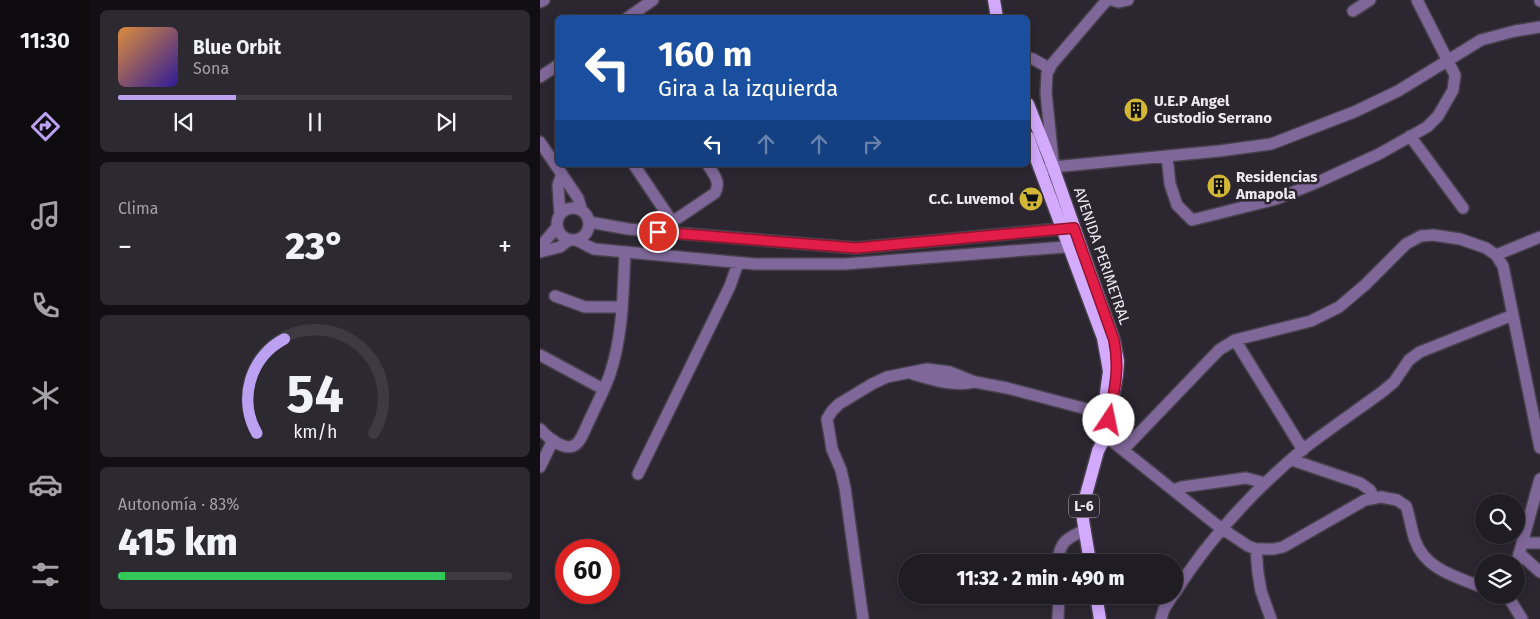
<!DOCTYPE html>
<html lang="es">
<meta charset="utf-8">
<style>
:root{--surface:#201c24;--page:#2d2931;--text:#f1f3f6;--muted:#a2a1a6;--line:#3d3a41;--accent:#bca0f2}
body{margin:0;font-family:"Fira Sans",sans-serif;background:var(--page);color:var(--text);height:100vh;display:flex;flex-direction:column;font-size:19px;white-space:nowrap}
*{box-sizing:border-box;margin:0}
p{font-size:16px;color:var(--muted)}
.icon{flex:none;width:28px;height:28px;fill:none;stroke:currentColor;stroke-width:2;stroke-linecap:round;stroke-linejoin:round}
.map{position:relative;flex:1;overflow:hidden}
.drawer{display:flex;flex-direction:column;gap:10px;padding:10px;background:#120f14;width:450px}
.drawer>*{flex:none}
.banner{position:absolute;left:15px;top:15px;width:475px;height:152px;border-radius:8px;box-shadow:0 2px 12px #0003,0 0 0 1px var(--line);background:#1a4fa0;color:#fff;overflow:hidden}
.tools{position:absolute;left:935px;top:494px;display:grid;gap:10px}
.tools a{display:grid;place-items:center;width:50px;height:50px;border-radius:50%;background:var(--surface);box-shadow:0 2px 12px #0003,0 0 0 1px var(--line);font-size:25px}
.speed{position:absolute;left:15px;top:539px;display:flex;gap:10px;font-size:25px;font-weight:700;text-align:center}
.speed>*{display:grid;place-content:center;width:65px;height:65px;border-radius:50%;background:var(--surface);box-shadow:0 2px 12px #0003,0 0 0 1px var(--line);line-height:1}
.speed .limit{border:8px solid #d22;background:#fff;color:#111}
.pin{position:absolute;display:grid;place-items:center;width:42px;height:42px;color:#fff;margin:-21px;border:2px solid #fff;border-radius:50%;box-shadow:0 1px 5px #0007}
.me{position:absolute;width:55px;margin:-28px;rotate:11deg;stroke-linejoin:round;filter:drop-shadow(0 0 4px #0008)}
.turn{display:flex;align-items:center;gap:18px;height:105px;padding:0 20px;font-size:22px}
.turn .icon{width:65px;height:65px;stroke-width:2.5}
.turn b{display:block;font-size:35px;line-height:42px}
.lanes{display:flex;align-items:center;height:48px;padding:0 20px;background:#0003;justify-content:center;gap:25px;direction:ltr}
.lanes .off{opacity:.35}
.big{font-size:38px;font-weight:800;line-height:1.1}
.drawer .widget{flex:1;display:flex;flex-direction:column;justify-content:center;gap:8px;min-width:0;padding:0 18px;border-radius:8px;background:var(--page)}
.drawer .dial{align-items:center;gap:0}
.dial svg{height:130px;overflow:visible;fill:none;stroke:var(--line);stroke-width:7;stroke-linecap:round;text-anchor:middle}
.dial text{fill:var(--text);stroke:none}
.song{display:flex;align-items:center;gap:15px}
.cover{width:60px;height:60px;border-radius:8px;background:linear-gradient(135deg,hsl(30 70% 55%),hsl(250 70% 35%))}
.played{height:5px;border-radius:2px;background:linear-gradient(90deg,var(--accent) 30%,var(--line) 30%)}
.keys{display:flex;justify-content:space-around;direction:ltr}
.heat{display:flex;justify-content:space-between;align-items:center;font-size:28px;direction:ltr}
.charge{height:8px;border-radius:4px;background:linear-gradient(90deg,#34c759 83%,var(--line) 0)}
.trip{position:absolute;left:358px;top:554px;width:285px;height:50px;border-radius:25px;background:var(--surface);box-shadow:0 2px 12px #0003,0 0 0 1px var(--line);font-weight:800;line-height:50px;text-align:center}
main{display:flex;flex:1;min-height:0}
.tab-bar{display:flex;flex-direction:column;width:90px;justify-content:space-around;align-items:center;background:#0d0b0e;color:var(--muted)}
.tab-bar .icon{width:35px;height:35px}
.tab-bar .current{color:var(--accent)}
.tab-bar b{font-size:22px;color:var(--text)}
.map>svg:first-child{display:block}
</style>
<main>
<nav class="tab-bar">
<b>11:30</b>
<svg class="icon current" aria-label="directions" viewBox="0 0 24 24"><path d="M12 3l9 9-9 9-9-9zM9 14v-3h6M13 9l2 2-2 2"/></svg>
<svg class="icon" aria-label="music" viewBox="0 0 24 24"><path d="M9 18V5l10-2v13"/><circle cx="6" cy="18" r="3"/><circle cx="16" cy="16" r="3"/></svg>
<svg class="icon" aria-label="phone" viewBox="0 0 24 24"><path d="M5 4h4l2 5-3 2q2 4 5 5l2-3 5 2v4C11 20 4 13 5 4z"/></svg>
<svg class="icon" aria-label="climate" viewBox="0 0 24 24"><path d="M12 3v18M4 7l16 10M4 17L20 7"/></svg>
<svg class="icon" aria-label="car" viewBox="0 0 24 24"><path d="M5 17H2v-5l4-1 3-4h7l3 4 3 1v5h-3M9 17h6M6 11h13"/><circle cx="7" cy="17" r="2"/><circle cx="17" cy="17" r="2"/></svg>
<svg class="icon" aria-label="filters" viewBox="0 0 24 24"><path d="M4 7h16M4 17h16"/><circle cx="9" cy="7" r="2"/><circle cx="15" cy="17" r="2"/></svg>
</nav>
<section class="drawer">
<div class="widget">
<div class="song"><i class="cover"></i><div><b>Blue Orbit</b><p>Sona</p></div></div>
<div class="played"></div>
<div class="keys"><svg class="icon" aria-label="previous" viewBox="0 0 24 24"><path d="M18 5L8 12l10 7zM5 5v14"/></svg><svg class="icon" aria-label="pause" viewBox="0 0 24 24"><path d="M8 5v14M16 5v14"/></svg><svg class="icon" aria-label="next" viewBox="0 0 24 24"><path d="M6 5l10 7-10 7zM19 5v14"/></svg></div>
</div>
<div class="widget"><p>Clima</p>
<div class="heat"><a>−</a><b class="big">23°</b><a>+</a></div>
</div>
<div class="widget dial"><svg viewBox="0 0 100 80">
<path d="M14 69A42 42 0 1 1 86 69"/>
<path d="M14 69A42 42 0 0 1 31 11" stroke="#bca0f2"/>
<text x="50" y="56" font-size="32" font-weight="700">54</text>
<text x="50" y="72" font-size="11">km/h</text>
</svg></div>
<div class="widget"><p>Autonomía · 83%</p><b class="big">415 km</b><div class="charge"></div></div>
</section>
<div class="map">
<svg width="1000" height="619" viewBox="0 0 1000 619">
<rect width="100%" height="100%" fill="#2b2630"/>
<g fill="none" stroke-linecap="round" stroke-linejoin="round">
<defs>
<path id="minor" d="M572,0L579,2L588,0
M1000,0V1
M0,2L4,0
M813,11L830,0
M87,18L113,0
M488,58L493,59L509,68
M0,77L18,65
M870,136L923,208
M0,142L38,198L42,211
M627,156L630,184L637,205L652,220L736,199L778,182L839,154L887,127L898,116L913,90L915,75L877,0
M513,160L506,93L507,73L512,64L567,0
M94,165L129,217L132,227
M505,170L513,167L679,151L731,144L814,112L858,91L941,40L975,31L1000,27
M17 224a16 16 0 1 1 32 0a16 16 0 1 1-32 0Z
M20,215L18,185L22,174
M131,221L138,218L175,193C181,182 174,175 168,165
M49,222L88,229L316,248L530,228
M36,240L54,249L215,264H305L538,246
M0,247L17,227
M0,252L20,247L29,240
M956,255L1000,237
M15,296L45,307H82
M695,340L763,450
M0,355L63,389
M373,374C393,380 414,387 435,382
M0,429C8,438 29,456 39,441C44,434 47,424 51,417C57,403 65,389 70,374C83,335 83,293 85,252
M558,430L678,526L708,546L716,549H734L743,547L825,500L841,497L857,500L866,506C870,517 871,529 875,540C885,570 918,577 944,588
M583,450L679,350L695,340L771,321L799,307L825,285L866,244L881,236L893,235L920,239L946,248L956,255L963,266L1000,448
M752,460L820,483L830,490L834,498
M0,467L13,440
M98,474L190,286L198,263
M633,490L642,487L706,478L725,483
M982,543H1000
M716,549L718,573L721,591L731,619
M979,553L1000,572
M518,562C519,542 527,538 545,530
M976,565L1000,479
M634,594C668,540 713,491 762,450C788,430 816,411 842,392L854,382L869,360L880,352L973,315
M962,595L969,598L982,619
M323,619L305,488L301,470L292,449L287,419L292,411L299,404L332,384L347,377L387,369L410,372L435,382L467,388L562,413
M518,619L519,595
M621,619L624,609L633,595"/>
<path id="major" d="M454,0L457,18
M488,104L513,167L574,340L578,361L577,375L566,435L558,451L544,502L543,520L550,562
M488,137L563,338L569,371L566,393
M556,595L560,619"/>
</defs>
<use href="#minor" stroke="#46414b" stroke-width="14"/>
<use href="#major" stroke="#46414b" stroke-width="15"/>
<use href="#minor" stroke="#7f6799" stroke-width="11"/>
<use href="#major" stroke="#d3aafd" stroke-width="12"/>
</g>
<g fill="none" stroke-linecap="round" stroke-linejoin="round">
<defs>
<path id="route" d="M118,232L316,248L534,228L574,340C580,370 574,391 569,420"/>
</defs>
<use href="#route" stroke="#92132f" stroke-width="12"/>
<use href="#route" stroke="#e11d48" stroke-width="9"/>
</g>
<defs>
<symbol id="building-disc" viewBox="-11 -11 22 22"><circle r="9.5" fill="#d2b635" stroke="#2b2630"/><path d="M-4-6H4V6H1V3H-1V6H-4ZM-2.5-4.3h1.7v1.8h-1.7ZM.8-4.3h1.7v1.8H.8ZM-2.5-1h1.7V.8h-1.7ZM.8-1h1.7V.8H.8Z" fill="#111"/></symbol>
<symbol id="supermarket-disc" viewBox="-11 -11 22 22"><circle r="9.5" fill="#d2b635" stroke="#2b2630"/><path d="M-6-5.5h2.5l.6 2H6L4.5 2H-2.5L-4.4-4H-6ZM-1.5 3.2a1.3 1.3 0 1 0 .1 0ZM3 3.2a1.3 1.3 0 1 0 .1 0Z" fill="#111"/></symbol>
</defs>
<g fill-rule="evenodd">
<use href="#building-disc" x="582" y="96" width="28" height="28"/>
<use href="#building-disc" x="665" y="172" width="28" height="28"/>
<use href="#supermarket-disc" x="477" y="185" width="28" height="28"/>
</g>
<g text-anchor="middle" stroke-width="5" stroke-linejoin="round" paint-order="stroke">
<rect fill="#2b2630" stroke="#b2aeb6" stroke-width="1" x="529" y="494.5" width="30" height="23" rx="4"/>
<g font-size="14" font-weight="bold" fill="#ece9f0">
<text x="544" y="511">L-6</text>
</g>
<g font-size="15" font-weight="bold" fill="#ece9f0" stroke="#2b2630" text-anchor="start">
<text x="614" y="106">U.E.P Angel<tspan x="614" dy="17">Custodio Serrano</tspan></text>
<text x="696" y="182">Residencias<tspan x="696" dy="17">Amapola</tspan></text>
<text x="474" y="204" text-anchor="end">C.C. Luvemol</text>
</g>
<g font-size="15" fill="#ece9f0" stroke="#2b2630">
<text transform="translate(562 256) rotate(71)" y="5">AVENIDA PERIMETRAL</text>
</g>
</g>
</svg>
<div class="tools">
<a><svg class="icon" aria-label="search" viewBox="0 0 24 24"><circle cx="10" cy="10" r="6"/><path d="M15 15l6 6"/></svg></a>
<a><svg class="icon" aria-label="layers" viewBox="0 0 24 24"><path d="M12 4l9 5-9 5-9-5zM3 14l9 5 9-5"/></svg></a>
</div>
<div class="speed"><div class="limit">60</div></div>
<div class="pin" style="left:118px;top:232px;background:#d93025"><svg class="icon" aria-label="arrive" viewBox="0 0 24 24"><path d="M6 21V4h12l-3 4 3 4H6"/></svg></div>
<svg class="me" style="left:569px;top:420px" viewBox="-20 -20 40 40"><circle r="19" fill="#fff"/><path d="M0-13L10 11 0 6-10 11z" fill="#e11d48"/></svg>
<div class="trip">11:32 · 2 min · 490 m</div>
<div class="banner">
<div class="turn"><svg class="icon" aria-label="left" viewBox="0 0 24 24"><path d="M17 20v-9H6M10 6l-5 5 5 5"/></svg><div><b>160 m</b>Gira a la izquierda</div></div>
<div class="lanes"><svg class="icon" aria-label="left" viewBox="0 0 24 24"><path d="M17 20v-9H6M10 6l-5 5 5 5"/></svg><svg class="icon off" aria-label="ahead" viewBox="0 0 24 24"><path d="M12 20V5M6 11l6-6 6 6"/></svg><svg class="icon off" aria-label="ahead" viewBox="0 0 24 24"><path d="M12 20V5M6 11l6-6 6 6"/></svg><svg class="icon off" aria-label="right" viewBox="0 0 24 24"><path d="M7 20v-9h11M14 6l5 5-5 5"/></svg></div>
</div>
</div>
</main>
